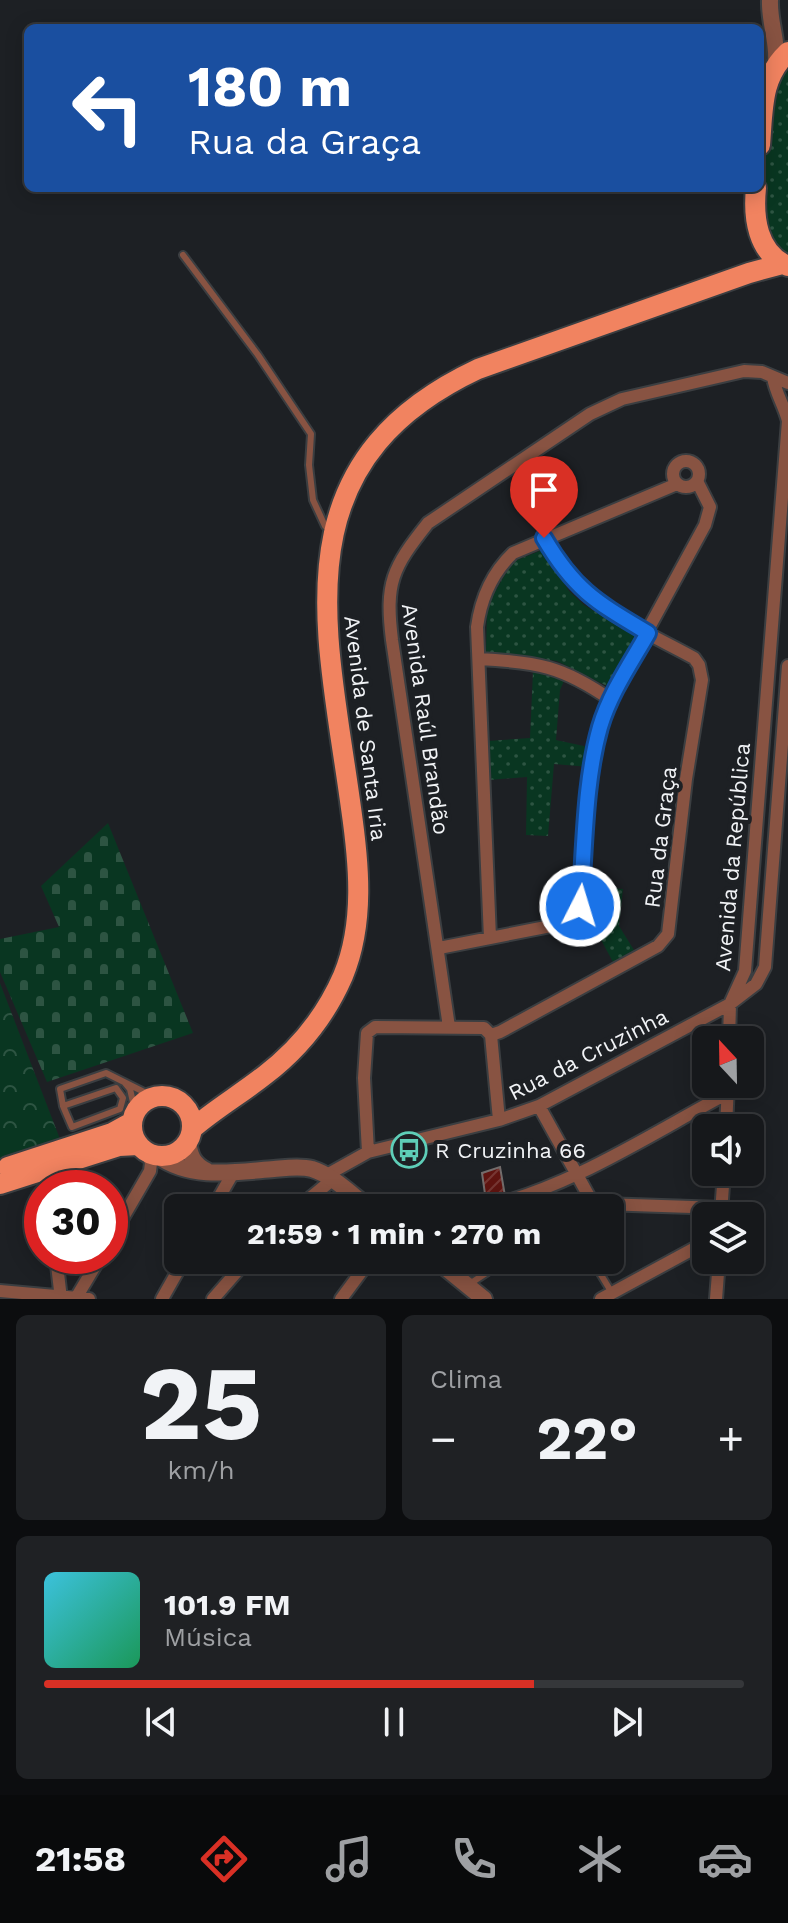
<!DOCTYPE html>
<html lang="pt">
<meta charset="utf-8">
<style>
:root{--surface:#16181b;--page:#1f2124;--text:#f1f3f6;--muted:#9ea0a3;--line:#35373a;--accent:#d93025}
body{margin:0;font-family:"Work Sans",sans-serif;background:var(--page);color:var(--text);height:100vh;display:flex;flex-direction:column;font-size:30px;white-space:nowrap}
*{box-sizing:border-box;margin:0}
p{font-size:26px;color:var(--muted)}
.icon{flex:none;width:44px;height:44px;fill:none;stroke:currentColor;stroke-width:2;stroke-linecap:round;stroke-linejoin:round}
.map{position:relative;height:1299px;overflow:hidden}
.panel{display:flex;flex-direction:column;gap:16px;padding:16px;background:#0c0d0f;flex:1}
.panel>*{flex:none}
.top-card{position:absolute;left:24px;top:24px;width:740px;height:168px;border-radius:12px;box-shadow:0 4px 20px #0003,0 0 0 2px var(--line);background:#1a4fa0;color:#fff;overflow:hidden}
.needle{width:52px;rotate:338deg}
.buttons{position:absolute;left:692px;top:1026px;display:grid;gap:16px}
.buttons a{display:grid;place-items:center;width:72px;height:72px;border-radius:12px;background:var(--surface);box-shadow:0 4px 20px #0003,0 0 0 2px var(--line);font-size:40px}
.speed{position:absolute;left:24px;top:1170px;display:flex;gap:16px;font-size:40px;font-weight:700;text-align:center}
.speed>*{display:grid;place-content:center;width:104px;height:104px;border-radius:50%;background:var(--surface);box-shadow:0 4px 20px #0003,0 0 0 2px var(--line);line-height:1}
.speed .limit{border:12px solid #d22;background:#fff;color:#111}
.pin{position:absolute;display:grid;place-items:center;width:68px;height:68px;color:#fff;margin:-82px -34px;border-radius:50% 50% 50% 0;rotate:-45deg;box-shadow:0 0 8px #0007}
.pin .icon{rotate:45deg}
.me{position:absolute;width:88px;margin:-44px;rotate:5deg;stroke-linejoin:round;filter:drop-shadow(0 0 6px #0008)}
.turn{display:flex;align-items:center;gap:28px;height:168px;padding:0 32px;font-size:36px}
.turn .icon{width:104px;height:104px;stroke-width:2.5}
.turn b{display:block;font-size:56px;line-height:68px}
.big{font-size:60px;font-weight:700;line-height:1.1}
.panel .card{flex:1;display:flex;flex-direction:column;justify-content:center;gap:12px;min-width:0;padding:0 28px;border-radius:12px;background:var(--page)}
.panel .dial{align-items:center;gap:0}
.dial b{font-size:104px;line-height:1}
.song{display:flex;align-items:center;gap:24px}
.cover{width:96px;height:96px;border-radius:12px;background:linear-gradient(135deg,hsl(190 70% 55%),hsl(150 70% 35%))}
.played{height:8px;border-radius:4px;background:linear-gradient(90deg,var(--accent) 70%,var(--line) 70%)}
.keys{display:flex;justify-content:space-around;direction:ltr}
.heat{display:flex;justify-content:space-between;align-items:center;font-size:44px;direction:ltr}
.panel .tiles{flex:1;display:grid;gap:16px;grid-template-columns:1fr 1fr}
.card:last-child{grid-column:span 2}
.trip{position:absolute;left:164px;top:1194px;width:460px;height:80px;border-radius:12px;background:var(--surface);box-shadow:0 4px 20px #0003,0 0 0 2px var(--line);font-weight:700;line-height:80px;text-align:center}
.tabs{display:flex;height:128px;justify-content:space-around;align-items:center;background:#090a0b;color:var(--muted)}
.tabs .icon{width:56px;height:56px}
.tabs .active{color:var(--accent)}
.tabs b{font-size:36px;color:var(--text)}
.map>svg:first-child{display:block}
</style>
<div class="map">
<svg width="788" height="1299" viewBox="0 0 788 1299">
<defs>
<pattern id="grass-dots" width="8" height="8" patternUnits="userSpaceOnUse" patternTransform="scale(2)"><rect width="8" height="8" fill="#093621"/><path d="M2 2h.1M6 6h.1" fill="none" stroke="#2d5442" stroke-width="1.8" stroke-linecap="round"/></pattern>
<pattern id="cemetery-stones" width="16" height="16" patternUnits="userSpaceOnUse" patternTransform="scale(2)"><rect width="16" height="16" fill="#093621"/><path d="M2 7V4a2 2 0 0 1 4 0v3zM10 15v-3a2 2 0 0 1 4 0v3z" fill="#2d5442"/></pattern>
<pattern id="park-crowns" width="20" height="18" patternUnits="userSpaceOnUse" patternTransform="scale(2)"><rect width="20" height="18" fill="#093621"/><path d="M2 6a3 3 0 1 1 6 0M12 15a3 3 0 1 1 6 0" fill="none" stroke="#2d5442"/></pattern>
<pattern id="building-hatch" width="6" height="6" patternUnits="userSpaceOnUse" patternTransform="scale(2)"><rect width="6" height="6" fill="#601410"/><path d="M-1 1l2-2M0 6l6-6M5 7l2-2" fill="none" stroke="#773733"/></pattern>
</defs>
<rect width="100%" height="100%" fill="#1d2024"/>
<path fill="url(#grass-dots)" d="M788,61V259L772,243L759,202L769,97Z
M542,550L569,591L584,605L642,640L611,688L557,661L486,652L487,606L512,562Z
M533,671L564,681L560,690L556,740L593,748L589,767L554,764L548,836L526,835L527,777L489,780L487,741L530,738Z
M590,886L623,889L619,926L634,950L613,962L600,938L582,918Z"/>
<path fill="url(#cemetery-stones)" d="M108,823L193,1033L47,1082L0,972V939L59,927L41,886Z"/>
<path fill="url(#park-crowns)" d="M0,983L60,1139L0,1159Z"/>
<path fill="url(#building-hatch)" stroke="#736c6b" stroke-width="2" d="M500,1167L505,1196L486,1201L482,1173Z"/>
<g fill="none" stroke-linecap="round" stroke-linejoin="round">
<defs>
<path id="service" d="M183,255L258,355L311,434L309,465L313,500L325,526L331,529
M125,1083L130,1089L135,1111
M63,1106L116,1088L123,1098L120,1109L72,1127L63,1106L60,1089L106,1073L154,1097
M570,1208L587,1192
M592,1260L612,1293
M468,1285L506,1260"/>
<path id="minor" d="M673 474a13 13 0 1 1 26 0a13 13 0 1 1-26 0Z
M479,659C537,662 562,666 611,700
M490,938L477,627C481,598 492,573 513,553L677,484
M439,948L561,924C571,921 575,915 580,906L590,782L600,727L614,692L705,525L710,507L697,481
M449,1027L392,640C385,583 392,568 428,523L590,414L622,399L744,371L762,372L788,383
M491,1035L499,1120
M729,1040L730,1004L745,971L788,421C784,405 775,392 773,377
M539,1106L591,1200L602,1204L722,1208
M726,1128L728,1084
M368,1152L364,1078L367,1033L375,1027L484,1028L491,1035L500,1032L658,946L668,934L686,779L702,680L699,665L694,658C660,639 607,616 581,589C566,574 555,557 544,538
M325,1176L368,1152L499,1120L539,1106L730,1004L756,984L765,967L788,666
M213,1208L233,1173
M298,1208L332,1180
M482,1208C570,1188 649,1135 728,1093
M721,1213L724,1172
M110,1240L150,1171L151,1163L147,1152
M56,1256L61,1299
M0,1291L89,1299
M76,1298L101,1256
M162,1299L184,1260
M213,1299L247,1260
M341,1299L370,1260
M601,1299L706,1242
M716,1299L719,1260"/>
<path id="tertiary" d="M770,0C769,22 778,42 776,63
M188,1141C190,1156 193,1164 207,1171
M158,1156C191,1180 236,1172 274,1169C286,1168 300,1166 312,1169C332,1175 352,1195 369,1208
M436,1260L484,1299"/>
<path id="primary" d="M760,145C763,109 761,77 788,52
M756,188C753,217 757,253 788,266
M132 1126a30 30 0 1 1 60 0a30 30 0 1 1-60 0Z
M192,1129C215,1109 241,1094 265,1075C299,1049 326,1015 343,976C365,923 359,863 351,808C327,630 276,464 478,369L749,273L782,264
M8,1167L112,1133L132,1122
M0,1184L119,1146L138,1145"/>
</defs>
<use href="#service" stroke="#3b3e41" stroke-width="10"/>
<use href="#minor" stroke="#3b3e41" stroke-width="16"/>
<use href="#tertiary" stroke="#3b3e41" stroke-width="20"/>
<use href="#primary" stroke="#3b3e41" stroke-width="24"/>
<use href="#service" stroke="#885342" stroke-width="6"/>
<use href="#minor" stroke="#885342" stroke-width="12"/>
<use href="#tertiary" stroke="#885342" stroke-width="16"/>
<use href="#primary" stroke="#f18360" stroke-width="20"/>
</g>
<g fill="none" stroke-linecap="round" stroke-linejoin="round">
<defs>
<path id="route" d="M544,538C575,591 598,603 648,633C631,663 610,693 600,727C584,784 585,848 580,906"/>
</defs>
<use href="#route" stroke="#114b97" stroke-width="20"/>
<use href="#route" stroke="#1a73e8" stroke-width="14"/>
</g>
<defs>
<symbol id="bus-ring" viewBox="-11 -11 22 22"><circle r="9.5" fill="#1d2024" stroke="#5eceb8" stroke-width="1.5"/><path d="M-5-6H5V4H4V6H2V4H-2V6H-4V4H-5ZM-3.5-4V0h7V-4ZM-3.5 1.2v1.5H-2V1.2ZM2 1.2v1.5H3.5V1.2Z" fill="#5eceb8"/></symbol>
</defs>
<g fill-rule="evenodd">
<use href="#bus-ring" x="389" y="1130" width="40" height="40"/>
</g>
<g text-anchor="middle" stroke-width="8" stroke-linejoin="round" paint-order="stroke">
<g font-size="22" fill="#f1f3f6" stroke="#1d2024">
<text transform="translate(426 719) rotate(82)" y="8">Avenida Raúl Brandão</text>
<text transform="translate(366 728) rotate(83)" y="8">Avenida de Santa Iria</text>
<text transform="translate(660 837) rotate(-83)" y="8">Rua da Graça</text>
<text transform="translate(732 857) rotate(-85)" y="8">Avenida da República</text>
<text transform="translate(588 1054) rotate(-27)" y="8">Rua da Cruzinha</text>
</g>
<g font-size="22" fill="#f1f3f6" stroke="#1d2024" text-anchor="start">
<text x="435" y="1158">R Cruzinha 66</text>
</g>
</g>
</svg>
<div class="buttons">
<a><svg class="needle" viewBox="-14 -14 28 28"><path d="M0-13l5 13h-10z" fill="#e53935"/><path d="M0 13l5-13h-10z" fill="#9ea0a3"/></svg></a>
<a><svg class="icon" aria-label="sound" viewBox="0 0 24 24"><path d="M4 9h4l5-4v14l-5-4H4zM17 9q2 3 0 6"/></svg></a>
<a><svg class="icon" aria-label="layers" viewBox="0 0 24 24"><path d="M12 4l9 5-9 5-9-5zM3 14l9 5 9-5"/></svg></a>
</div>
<div class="speed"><div class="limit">30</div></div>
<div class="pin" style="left:544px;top:538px;background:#d93025"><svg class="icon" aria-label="arrive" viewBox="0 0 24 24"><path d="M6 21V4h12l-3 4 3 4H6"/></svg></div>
<svg class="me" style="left:580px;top:906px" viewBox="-20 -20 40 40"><circle r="17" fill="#1a73e8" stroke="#fff" stroke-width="3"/><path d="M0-11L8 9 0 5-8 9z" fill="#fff"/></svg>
<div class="trip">21:59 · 1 min · 270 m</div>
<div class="top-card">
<div class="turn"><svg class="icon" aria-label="left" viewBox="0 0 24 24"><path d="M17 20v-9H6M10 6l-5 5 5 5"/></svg><div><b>180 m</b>Rua da Graça</div></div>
</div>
</div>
<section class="panel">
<div class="tiles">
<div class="card dial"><b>25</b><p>km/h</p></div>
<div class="card"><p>Clima</p>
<div class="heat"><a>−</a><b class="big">22°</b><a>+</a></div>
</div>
<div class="card">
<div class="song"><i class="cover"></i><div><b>101.9 FM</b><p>Música</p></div></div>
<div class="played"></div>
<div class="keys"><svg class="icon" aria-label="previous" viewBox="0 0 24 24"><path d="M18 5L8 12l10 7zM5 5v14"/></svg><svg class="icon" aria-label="pause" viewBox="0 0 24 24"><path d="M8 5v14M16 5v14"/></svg><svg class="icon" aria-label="next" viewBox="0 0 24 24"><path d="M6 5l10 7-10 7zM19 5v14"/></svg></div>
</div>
</div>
</section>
<nav class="tabs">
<b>21:58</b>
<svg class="icon active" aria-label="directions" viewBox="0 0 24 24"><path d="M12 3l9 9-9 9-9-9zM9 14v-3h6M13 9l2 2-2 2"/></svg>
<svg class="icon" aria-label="music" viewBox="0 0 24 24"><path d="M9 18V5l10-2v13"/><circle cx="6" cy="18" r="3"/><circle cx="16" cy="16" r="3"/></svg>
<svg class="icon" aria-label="phone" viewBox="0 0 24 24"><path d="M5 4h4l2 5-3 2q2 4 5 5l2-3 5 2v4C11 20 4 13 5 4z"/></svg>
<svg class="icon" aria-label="climate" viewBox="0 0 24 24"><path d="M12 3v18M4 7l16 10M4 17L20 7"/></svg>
<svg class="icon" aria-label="car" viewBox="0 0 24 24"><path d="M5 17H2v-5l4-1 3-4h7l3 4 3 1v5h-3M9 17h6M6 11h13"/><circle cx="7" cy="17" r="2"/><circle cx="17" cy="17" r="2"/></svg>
</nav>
